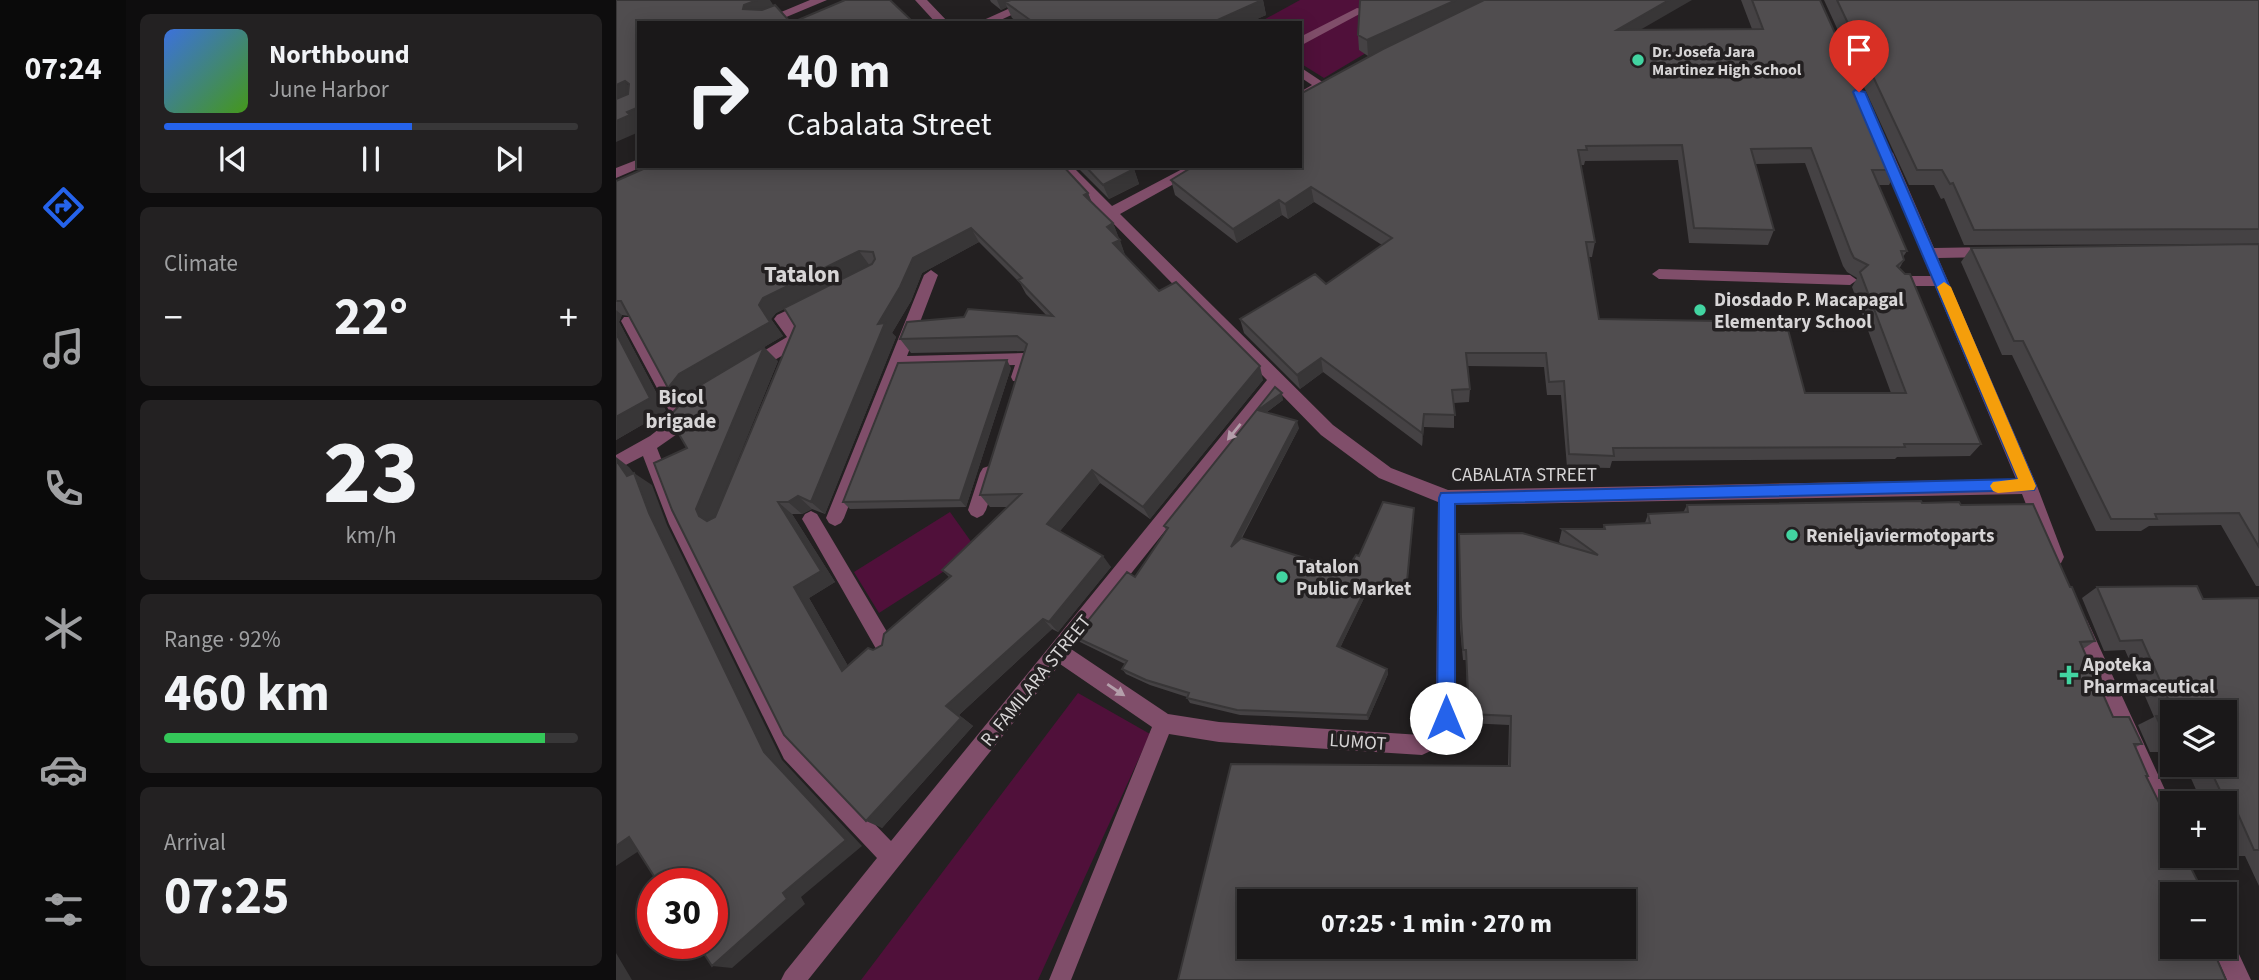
<!DOCTYPE html>
<meta charset="utf-8">
<style>
:root{--surface:#1a1819;--page:#232122;--text:#f1f3f6;--muted:#9fa0a2;--line:#383738;--accent:#2563eb}
body{margin:0;font-family:"Source Sans 3",sans-serif;background:var(--page);color:var(--text);height:100vh;display:flex;flex-direction:column;font-size:26px;white-space:nowrap}
*{box-sizing:border-box;margin:0}
p{font-size:23px;color:var(--muted)}
.icon{flex:none;width:38px;height:38px;fill:none;stroke:currentColor;stroke-width:2;stroke-linecap:round;stroke-linejoin:round}
.map{position:relative;flex:1;overflow:hidden}
.details{display:flex;flex-direction:column;gap:14px;padding:14px;background:#0e0d0e;width:490px}
.details>*{flex:none}
.hud{position:absolute;left:21px;top:21px;width:665px;height:147px;border-radius:0px;box-shadow:0 4px 18px #0003,0 0 0 2px var(--line);background:#1a1819;color:var(--text);overflow:hidden}
.fabs{position:absolute;left:1544px;top:700px;display:grid;gap:14px}
.fabs a{display:grid;place-items:center;width:77px;height:77px;border-radius:0px;background:var(--surface);box-shadow:0 4px 18px #0003,0 0 0 2px var(--line);font-size:35px}
.speed{position:absolute;left:21px;top:868px;display:flex;gap:14px;font-size:35px;font-weight:700;text-align:center}
.speed>*{display:grid;place-content:center;width:91px;height:91px;border-radius:50%;background:var(--surface);box-shadow:0 4px 18px #0003,0 0 0 2px var(--line);line-height:1}
.speed .limit{border:10px solid #d22;background:#fff;color:#111}
.pin{position:absolute;display:grid;place-items:center;width:60px;height:60px;color:#fff;margin:-72px -30px;border-radius:50% 50% 50% 0;rotate:-45deg;box-shadow:0 0 7px #0007}
.pin .icon{rotate:45deg}
.me{position:absolute;width:77px;margin:-38px;rotate:0deg;stroke-linejoin:round;filter:drop-shadow(0 0 5px #0008)}
.turn{display:flex;align-items:center;gap:24px;height:147px;padding:0 35px;font-size:32px}
.turn .icon{width:91px;height:91px;stroke-width:2.5}
.turn b{display:block;font-size:49px;line-height:60px}
.big{font-size:52px;font-weight:700;line-height:1.1}
.details .widget{flex:1;display:flex;flex-direction:column;justify-content:center;gap:10px;min-width:0;padding:0 24px;border-radius:10px;background:var(--page)}
.details .dial{align-items:center;gap:0}
.dial b{font-size:91px;line-height:1}
.song{display:flex;align-items:center;gap:21px}
.cover{width:84px;height:84px;border-radius:10px;background:linear-gradient(135deg,hsl(220 70% 55%),hsl(100 70% 35%))}
.played{height:7px;border-radius:4px;background:linear-gradient(90deg,var(--accent) 60%,var(--line) 60%)}
.keys{display:flex;justify-content:space-around;direction:ltr}
.heat{display:flex;justify-content:space-between;align-items:center;font-size:38px;direction:ltr}
.charge{height:10px;border-radius:5px;background:linear-gradient(90deg,#34c759 92%,var(--line) 0)}
.trip{position:absolute;left:621px;top:889px;width:399px;height:70px;border-radius:0px;background:var(--surface);box-shadow:0 4px 18px #0003,0 0 0 2px var(--line);font-weight:700;line-height:70px;text-align:center}
main{display:flex;flex:1;min-height:0}
.tabs{display:flex;flex-direction:column;width:126px;justify-content:space-around;align-items:center;background:#0a0a0a;color:var(--muted)}
.tabs .icon{width:49px;height:49px}
.tabs .active{color:var(--accent)}
.tabs b{font-size:32px;color:var(--text)}
.map>svg:first-child{display:block}
</style>
<main>
<nav class="tabs">
<b>07:24</b>
<svg class="icon active" aria-label="directions" viewBox="0 0 24 24"><path d="M12 3l9 9-9 9-9-9zM9 14v-3h6M13 9l2 2-2 2"/></svg>
<svg class="icon" aria-label="music" viewBox="0 0 24 24"><path d="M9 18V5l10-2v13"/><circle cx="6" cy="18" r="3"/><circle cx="16" cy="16" r="3"/></svg>
<svg class="icon" aria-label="phone" viewBox="0 0 24 24"><path d="M5 4h4l2 5-3 2q2 4 5 5l2-3 5 2v4C11 20 4 13 5 4z"/></svg>
<svg class="icon" aria-label="climate" viewBox="0 0 24 24"><path d="M12 3v18M4 7l16 10M4 17L20 7"/></svg>
<svg class="icon" aria-label="car" viewBox="0 0 24 24"><path d="M5 17H2v-5l4-1 3-4h7l3 4 3 1v5h-3M9 17h6M6 11h13"/><circle cx="7" cy="17" r="2"/><circle cx="17" cy="17" r="2"/></svg>
<svg class="icon" aria-label="filters" viewBox="0 0 24 24"><path d="M4 7h16M4 17h16"/><circle cx="9" cy="7" r="2"/><circle cx="15" cy="17" r="2"/></svg>
</nav>
<section class="details">
<div class="widget">
<div class="song"><i class="cover"></i><div><b>Northbound</b><p>June Harbor</p></div></div>
<div class="played"></div>
<div class="keys"><svg class="icon" aria-label="previous" viewBox="0 0 24 24"><path d="M18 5L8 12l10 7zM5 5v14"/></svg><svg class="icon" aria-label="pause" viewBox="0 0 24 24"><path d="M8 5v14M16 5v14"/></svg><svg class="icon" aria-label="next" viewBox="0 0 24 24"><path d="M6 5l10 7-10 7zM19 5v14"/></svg></div>
</div>
<div class="widget"><p>Climate</p>
<div class="heat"><a>−</a><b class="big">22°</b><a>+</a></div>
</div>
<div class="widget dial"><b>23</b><p>km/h</p></div>
<div class="widget"><p>Range · 92%</p><b class="big">460 km</b><div class="charge"></div></div>
<div class="widget"><p>Arrival</p><b class="big">07:25</b></div>
</section>
<div class="map">
<svg width="1643" height="980" viewBox="0 0 1643 980">
<rect width="100%" height="100%" fill="#232021"/>
<path fill="#50103a" d="M684,0H835L837,1L708,78L684,63V23H642Z
M334,512L361,550L263,613L238,572Z
M462,693L534,734L422,980H245Z"/>
<g fill="none" stroke-linecap="round" stroke-linejoin="round">
<path fill="#804e6a" fill-rule="evenodd" d="M194,0H211L156,23H139Z
M299,0H311L333,23H320Z
M412,0H428L378,23H361Z
M741,8L751,10L684,46V37Z
M684,67L711,85L684,102V92L696,85L684,77Z
M1270,149L1277,153L1318,248L1374,247L1381,252L1374,257L1322,258L1421,486L1448,557L1445,563L1439,565L1433,563L1406,494L840,505V718L823,747L806,755L603,742L553,734L455,980H433L536,727L444,664L192,980H165L169,972L261,858L168,759L53,524L27,456L0,470V455L34,436L57,418L5,321L8,317H18L67,407L74,404L80,406L82,411L64,432L41,448L70,523L182,745L275,841L651,380L441,166H456L496,206L572,166H590L504,214L717,425L775,468L832,490L1400,479L1319,286H1282L1275,281L1282,276H1315L1263,153ZM661,390L705,435L763,478L822,502L820,716L805,735L603,722L552,714L455,649Z
M23,159V166H28L0,178V168Z
M1043,269L1234,275L1241,280L1234,285L1043,279L1036,274Z
M315,270L322,275L291,356L409,353L417,359L409,381H397L395,377L399,365L286,368L228,518L225,523L219,526L213,523L210,518L308,275Z
M193,300L201,306L198,310L176,321L189,339L182,357L176,359L169,354L141,370H129L127,366L129,362L171,337L158,319L161,315Z
M373,466L379,468L382,473L370,510L367,515L361,518L355,515L352,510L364,473L367,468Z
M195,511L201,514L277,642L280,648L277,654L270,657L263,654L189,524L186,519L189,514Z
M1464,617L1471,620L1556,805V841L1548,838L1454,626L1457,620Z
M1608,936L1616,939L1635,980H1611L1596,947H1608Z"/>
</g>
<path fill="#454244" fill-rule="evenodd" d="M374,0H647L650,15L632,23H403L396,18L391,7L385,10L375,2Z
M1125,0H1204L1281,170L1273,185H1262L1291,251L1287,257L1288,260L1283,269L1365,444L1354,456L1281,457L1279,459L996,461L994,468L951,467L945,395H931L928,367L852,366L854,389L853,402L838,403V428L808,427L806,446L707,372L684,389L628,333L624,319L710,284L766,245L698,202L672,219L666,215L621,243L559,195L555,180L767,49L752,56L743,50L742,35L1136,29ZM1062,160L1073,243L1152,245L1158,230L1139,164L1189,163L1227,266L1231,272L1241,278L1236,287L1275,393H1189L983,319L973,257H976L979,242L964,165H968L969,161Z
M1208,0H1643V586H1640L1605,525L1533,526L1525,531H1480L1396,355H1386L1345,262L1355,248L1643,244L1348,245L1328,198L1325,199L1318,185H1293Z
M460,166H515L518,169L523,184L493,199Z
M0,181L472,193L476,203L497,223L509,255L543,291L647,380L534,519L484,483L444,531L495,567L442,632L436,629L343,715L357,726L266,828L168,735L71,448L67,401L52,388L13,316L6,315L3,322L50,411L0,440ZM363,242L404,283L410,294L431,316L284,339L295,353L409,351L364,495L374,507H392L326,570L333,577L266,645L232,666L193,598L219,582L176,514H186L196,509L209,514L280,337L276,333L295,301L306,273ZM168,309L179,326L99,517L98,518L162,361L71,396L78,388L167,336L155,319L160,313Z
M395,368L350,507L234,509L227,502Z
M659,387L667,400L651,412L683,428L626,538L730,571L743,556L798,508L790,597L750,594L724,648L771,669L772,674L752,720L624,715L574,703L571,698V697L534,685L510,674L506,669L509,664L464,642L459,637L519,577L550,530L548,526Z
M1306,503L1345,505L1479,641L1467,649L1497,717L1526,744L1520,747L1530,776L1618,956L1601,958L892,766L893,725L852,723L850,660H847L844,628L843,534L947,545L943,542L946,529H987L988,525L1029,523L1032,514L1067,513L1071,505Z
M1481,587L1587,599L1643,598V886L1629,856H1616L1608,837V803H1586L1569,765H1608V712H1556V752H1534L1522,725L1538,717L1509,650L1488,651L1466,598Z"/>
<path fill="#383637" d="M141,0H154L161,11L127,9L128,5Z
M381,0H406L389,2L391,7L385,10Z
M647,0L650,15L632,23H595Z
M840,0H873L752,56L751,40Z
M1053,0H1076L998,45L1001,30Z
M9,81L22,97L0,105V85Z
M23,107V132L0,142V121L11,112Z
M518,169L523,184L493,199L487,185Z
M695,187L698,202L672,219L669,204Z
M472,193L478,208L468,195Z
M663,200L666,215L621,243L617,229Z
M497,223L503,238L497,242L491,227Z
M355,228L363,242L306,273L295,301L276,333L280,337L209,514L195,502L262,324L297,258Z
M504,240L509,255L503,258L497,243Z
M243,251L254,266L160,313L155,319L167,336L78,388L67,401L52,388L63,374L143,305L147,298Z
M0,310L6,315L3,322L50,411L0,440Z
M148,347L162,361L97,521L100,528L83,516L80,509Z
M705,358L707,372L684,389L681,375Z
M391,360L395,368L350,507L344,500Z
M644,366L647,380L534,519L527,507Z
M666,393L667,400L644,417L642,410Z
M808,414V427L806,446V433Z
M681,421L683,428L617,553L615,547Z
M0,457L13,467L20,476L18,473L36,485L51,525L166,760L246,846L185,897L189,904L116,968L96,966L167,893L148,752L11,476L0,460Z
M476,470L484,483L440,536L431,524Z
M182,496L196,509L186,514L172,502Z
M162,502L176,514L219,582L193,598L240,680L226,671L178,587Z
M798,508V515L790,597V592Z
M487,556L495,567L442,632L433,622Z
M750,588V594L722,652L721,646Z
M427,619L436,629L343,715L357,726L266,828L250,821L330,706Z
M771,669L772,674L752,720L751,715Z
M13,837L35,843L0,866V846Z
M0,953L16,980H0Z"/>
<path fill="#504d4f" stroke="#383637" stroke-width="2" fill-rule="evenodd" d="M0,0H141L128,5L127,9L146,10L159,5L175,23L229,0H274L295,20L292,21L294,23H23V107L11,112L14,115L0,121V99L12,94L13,84L9,81L0,85Z
M395,0H646L595,23H415L417,22L389,2Z
M745,0H840L751,40L742,35L744,1Z
M868,0H1053L1001,30L1147,29L1136,0H1204L1281,170H1256L1291,251H1285L1288,260L1281,266L1289,274H1294L1365,444H1288L1289,447L997,448L998,456L953,454L948,381L933,382L930,353H850L854,389L836,390L839,415L808,414L806,433L705,358L681,375L624,319L699,274L710,284L776,238L695,187L669,204L663,200L617,229L555,180L578,166H684V94L767,49ZM1066,145L1078,228L1158,230L1135,149L1195,148L1235,252L1238,258L1252,265L1244,272L1290,393H1189L1170,322L983,319L970,242H979L962,150H971L970,146Z
M1221,0H1643V229L1358,230L1337,183L1334,184L1326,170H1301Z
M34,166H447L472,193L468,195L497,223L491,227L504,240L497,243L543,291L560,282L644,366L527,507L476,470L431,524L487,556L433,622L427,619L330,706L345,718L250,821L168,735L56,510L38,463L71,448L53,417L78,389L148,347L80,509L83,516L91,521L99,517L179,326L168,308L256,264L259,259L257,252L243,251L147,298L143,305L154,322L63,374L52,388L5,301H0V181ZM355,228L406,278L402,280L437,316L352,309L348,317L291,322L284,339L401,336L411,344L364,495L405,494L326,570L335,576L268,634L266,645L257,650L252,648L226,671L178,587L205,571L162,502H172L182,496L195,502L269,323L262,324L284,287L297,258Z
M469,166H515L518,169L487,185Z
M1643,244V547L1623,513L1539,514L1541,519H1495L1407,341H1398L1355,248Z
M0,333L34,398L0,417Z
M391,360L344,500L227,502L282,363Z
M659,387L666,393L642,410L681,421L615,547L625,538L730,571L740,555L743,556L767,502L798,508L790,592L750,588L721,646L771,669L751,715L621,710L571,698L573,693L530,680L506,669L511,661L459,637L511,572L519,577L552,528L548,526Z
M0,460L11,476L18,473L33,513L148,752L230,840L167,893L171,899L96,966L81,943H96V884H43L13,837L0,846Z
M1305,501L1306,503L1343,502L1345,505L1417,504L1454,587H1456L1479,641L1464,642L1497,717H1513L1526,744H1518L1532,776H1530L1556,829V856H1569L1588,894H1556V947H1608V937L1618,956L1600,957L1610,980H562L615,764L894,766L895,716L853,714L850,650H847L845,617L843,534L906,533L982,555L946,529H989L988,525L1034,523L1032,514L1072,512L1071,505ZM634,901H1008V947H634Z
M1581,586L1587,599L1643,598V850H1638L1618,805H1611L1592,765H1608V712H1558L1526,640L1504,641L1481,587Z
M1540,716H1556V744H1553Z"/>
<defs><path id="oneway-solid" d="M-6-.8H1V-3.2L6.5 0L1 3.2V.8H-6Z" transform="scale(1.75)"/></defs>
<g fill="#b49fab">
<use href="#oneway-solid" transform="translate(618 432) rotate(129)"/>
<use href="#oneway-solid" transform="translate(500 690) rotate(34)"/>
</g>
<path fill="#2563eb" stroke="#184099" stroke-width="2" d="M1239,90L1249,92L1420,486L1418,490L839,504V718L837,725L830,727L824,725L821,718L823,498L825,493L1402,479L1237,92Z"/>
<path fill="#f59e0b" d="M1328,282L1335,287L1420,486L1418,490L1382,493L1377,491L1374,486L1377,482L1402,479L1321,287Z"/>
<g fill="#42d4a1" stroke="#232021" stroke-width="2.5">
<circle cx="1022" cy="60" r="7"/>
<circle cx="1084" cy="310" r="7"/>
<circle cx="1176" cy="535" r="7"/>
<circle cx="666" cy="577" r="7"/>
<path d="M1449.5 664.5h7v7h7v7h-7v7h-7v-7h-7v-7h7z"/>
</g>
<g text-anchor="middle" stroke-width="7" stroke-linejoin="round" paint-order="stroke">
<g font-size="16" font-weight="bold" fill="#d7d5d6" stroke="#232021" text-anchor="start">
<text x="1036" y="57">Dr. Josefa Jara<tspan x="1036" dy="18">Martinez High School</tspan></text>
</g>
<g font-size="19" font-weight="bold" fill="#d7d5d6" stroke="#232021" text-anchor="start">
<text x="1098" y="306">Diosdado P. Macapagal<tspan x="1098" dy="22">Elementary School</tspan></text>
<text x="1190" y="542">Renieljaviermotoparts</text>
<text x="680" y="573">Tatalon<tspan x="680" dy="22">Public Market</tspan></text>
<text x="1467" y="671">Apoteka<tspan x="1467" dy="22">Pharmaceutical</tspan></text>
</g>
<g font-size="19" fill="#d7d5d6" stroke="#232021">
<text x="908" y="481">CABALATA STREET</text>
<text transform="translate(419 680) rotate(-51)" y="7">R. FAMILARA STREET</text>
<text transform="translate(742 741) rotate(4)" y="7">LUMOT</text>
</g>
<g font-size="21" font-weight="bold" fill="#d7d5d6" stroke="#232021">
<text x="65" y="404">Bicol<tspan x="65" dy="24">brigade</tspan></text>
</g>
<g font-size="23" font-weight="bold" fill="#d7d5d6" stroke="#232021">
<text x="186" y="282">Tatalon</text>
</g>
</g>
</svg>
<div class="fabs">
<a><svg class="icon" aria-label="layers" viewBox="0 0 24 24"><path d="M12 4l9 5-9 5-9-5zM3 14l9 5 9-5"/></svg></a>
<a>+</a>
<a>−</a>
</div>
<div class="speed"><div class="limit">30</div></div>
<div class="pin" style="left:1243px;top:92px;background:#d93025"><svg class="icon" aria-label="arrive" viewBox="0 0 24 24"><path d="M6 21V4h12l-3 4 3 4H6"/></svg></div>
<svg class="me" style="left:830px;top:718px" viewBox="-20 -20 40 40"><circle r="19" fill="#fff"/><path d="M0-13L10 11 0 6-10 11z" fill="#2563eb"/></svg>
<div class="trip">07:25 · 1 min · 270 m</div>
<div class="hud">
<div class="turn"><svg class="icon" aria-label="right" viewBox="0 0 24 24"><path d="M7 20v-9h11M14 6l5 5-5 5"/></svg><div><b>40 m</b>Cabalata Street</div></div>
</div>
</div>
</main>
